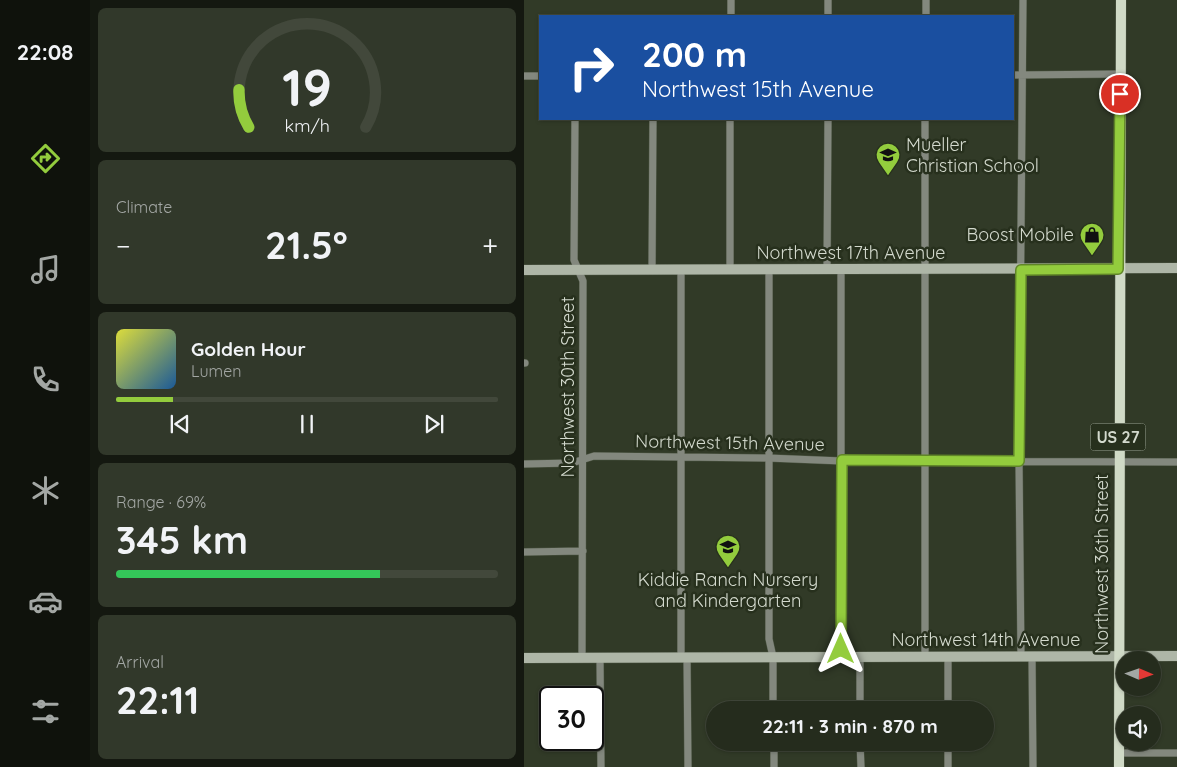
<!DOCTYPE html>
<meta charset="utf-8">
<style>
:root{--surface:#252c1d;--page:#31382a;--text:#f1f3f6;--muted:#a3a7a4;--line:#42483b;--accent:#93cc3d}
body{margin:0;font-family:Quicksand,sans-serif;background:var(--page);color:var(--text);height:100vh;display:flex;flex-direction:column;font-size:19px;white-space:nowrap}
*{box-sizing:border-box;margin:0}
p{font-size:16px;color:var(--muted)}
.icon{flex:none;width:28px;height:28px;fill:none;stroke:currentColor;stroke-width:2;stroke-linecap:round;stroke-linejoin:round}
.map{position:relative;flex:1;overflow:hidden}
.panel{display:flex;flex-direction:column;gap:8px;padding:8px;background:#141810;width:434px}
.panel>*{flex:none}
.guide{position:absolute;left:15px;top:15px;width:475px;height:105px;border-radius:0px;box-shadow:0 1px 4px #0004,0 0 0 1px var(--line);background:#1a4fa0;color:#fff;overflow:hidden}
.needle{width:32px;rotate:92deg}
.controls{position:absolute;left:592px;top:651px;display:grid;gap:10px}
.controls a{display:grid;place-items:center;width:45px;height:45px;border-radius:50%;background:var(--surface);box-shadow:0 1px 4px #0004,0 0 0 1px var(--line);font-size:25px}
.speed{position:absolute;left:15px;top:686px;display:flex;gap:10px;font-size:25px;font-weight:700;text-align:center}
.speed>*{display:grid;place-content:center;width:65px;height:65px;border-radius:50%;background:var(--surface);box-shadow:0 1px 4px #0004,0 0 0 1px var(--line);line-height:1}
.speed .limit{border:2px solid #111;border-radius:8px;background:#fff;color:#111}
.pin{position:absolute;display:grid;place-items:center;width:42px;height:42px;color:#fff;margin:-21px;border:2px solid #fff;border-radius:50%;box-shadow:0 1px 5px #0007}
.me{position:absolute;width:55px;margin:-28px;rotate:0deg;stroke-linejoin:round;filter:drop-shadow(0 0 4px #0008)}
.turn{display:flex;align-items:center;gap:18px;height:105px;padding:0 20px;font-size:22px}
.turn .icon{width:65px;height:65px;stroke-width:2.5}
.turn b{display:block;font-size:35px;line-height:42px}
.big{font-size:38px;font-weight:700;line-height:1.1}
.panel .card{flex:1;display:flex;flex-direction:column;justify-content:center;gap:8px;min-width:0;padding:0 18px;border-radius:8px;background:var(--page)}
.panel .dial{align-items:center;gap:0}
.dial svg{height:130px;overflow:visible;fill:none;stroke:var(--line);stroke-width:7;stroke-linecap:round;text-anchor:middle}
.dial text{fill:var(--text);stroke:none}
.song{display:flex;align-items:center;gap:15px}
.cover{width:60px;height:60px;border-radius:8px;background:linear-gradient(135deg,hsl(60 70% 55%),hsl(210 70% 35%))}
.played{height:5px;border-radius:2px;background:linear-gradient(90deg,var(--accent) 15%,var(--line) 15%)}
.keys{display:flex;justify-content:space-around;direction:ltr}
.heat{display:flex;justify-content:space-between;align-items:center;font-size:28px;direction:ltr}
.charge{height:8px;border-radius:4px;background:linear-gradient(90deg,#34c759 69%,var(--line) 0)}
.trip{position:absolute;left:182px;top:701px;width:288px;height:50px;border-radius:25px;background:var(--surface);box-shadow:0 1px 4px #0004,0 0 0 1px var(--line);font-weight:700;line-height:50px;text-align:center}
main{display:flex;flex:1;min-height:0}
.menu{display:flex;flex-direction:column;width:90px;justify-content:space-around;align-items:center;background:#0f120c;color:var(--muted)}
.menu .icon{width:35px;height:35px}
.menu .current{color:var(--accent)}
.menu b{font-size:22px;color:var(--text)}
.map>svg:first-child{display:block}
</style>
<main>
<nav class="menu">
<b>22:08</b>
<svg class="icon current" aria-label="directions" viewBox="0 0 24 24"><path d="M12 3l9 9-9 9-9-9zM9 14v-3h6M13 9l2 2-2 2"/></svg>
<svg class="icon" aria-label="music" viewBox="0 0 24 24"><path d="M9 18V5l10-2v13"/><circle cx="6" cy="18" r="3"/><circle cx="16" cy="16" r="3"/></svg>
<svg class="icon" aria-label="phone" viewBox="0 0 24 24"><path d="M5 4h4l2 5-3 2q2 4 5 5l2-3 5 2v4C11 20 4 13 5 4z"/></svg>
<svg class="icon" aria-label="climate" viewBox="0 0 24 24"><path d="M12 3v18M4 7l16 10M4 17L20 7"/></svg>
<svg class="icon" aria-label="car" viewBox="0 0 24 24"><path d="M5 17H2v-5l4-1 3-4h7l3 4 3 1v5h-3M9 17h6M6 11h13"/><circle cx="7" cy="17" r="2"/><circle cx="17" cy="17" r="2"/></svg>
<svg class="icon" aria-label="filters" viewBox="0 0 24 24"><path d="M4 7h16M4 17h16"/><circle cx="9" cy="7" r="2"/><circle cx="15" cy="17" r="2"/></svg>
</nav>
<section class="panel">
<div class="card dial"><svg viewBox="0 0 100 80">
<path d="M14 69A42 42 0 1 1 86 69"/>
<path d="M14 69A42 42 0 0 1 8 46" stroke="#93cc3d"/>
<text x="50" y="56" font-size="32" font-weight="700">19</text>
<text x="50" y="72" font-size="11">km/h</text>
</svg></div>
<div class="card"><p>Climate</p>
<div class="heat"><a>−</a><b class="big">21.5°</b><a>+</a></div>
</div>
<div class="card">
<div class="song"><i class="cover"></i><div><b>Golden Hour</b><p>Lumen</p></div></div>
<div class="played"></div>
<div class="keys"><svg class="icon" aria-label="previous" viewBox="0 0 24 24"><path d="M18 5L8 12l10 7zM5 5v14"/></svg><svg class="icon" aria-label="pause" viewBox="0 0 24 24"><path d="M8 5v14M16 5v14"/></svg><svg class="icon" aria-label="next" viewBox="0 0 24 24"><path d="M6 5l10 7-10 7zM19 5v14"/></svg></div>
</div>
<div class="card"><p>Range · 69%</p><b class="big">345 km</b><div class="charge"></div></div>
<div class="card"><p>Arrival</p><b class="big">22:11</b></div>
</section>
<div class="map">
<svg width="654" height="767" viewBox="0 0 654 767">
<rect width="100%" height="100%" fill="#313a27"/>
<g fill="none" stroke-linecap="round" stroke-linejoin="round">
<defs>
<path id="street" d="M304,0V16
M207,16V0
M402,16V0
M489,75L596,74
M0,76H16
M51,119L50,260L59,281L58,658
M401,119V656
M128,270L129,119
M157,270V657
M206,270V119
M245,270V639L249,657V710
M303,270L304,119
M0,363H1
M0,464L48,463L70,456L244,458L318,461L654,462
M0,552L59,551
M508,656L509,767
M163,657L164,767
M317,657V270
M336,657V710
M497,657L495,461L499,0
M76,658L77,767
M424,710V657
M250,742V767
M336,742L337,767
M595,753H654
M424,767V742"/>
<path id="secondary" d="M0,270L654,268
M0,658L654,656"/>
<path id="primary" d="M595,767L597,0"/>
</defs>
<use href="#street" stroke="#4e5745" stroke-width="8"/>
<use href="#secondary" stroke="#4e5745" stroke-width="11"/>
<use href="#primary" stroke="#4e5745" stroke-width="11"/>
<use href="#street" stroke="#83887e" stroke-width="7"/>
<use href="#secondary" stroke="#aeb6a7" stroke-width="10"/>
<use href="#primary" stroke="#d0dac6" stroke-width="10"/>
</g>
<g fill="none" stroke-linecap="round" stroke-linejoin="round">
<defs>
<path id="route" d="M317,649L318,460L495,461L497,270L594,269L596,94"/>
</defs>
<use href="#route" stroke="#608528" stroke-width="12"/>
<use href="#route" stroke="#93cc3d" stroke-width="9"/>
</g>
<defs>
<symbol id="school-pin" viewBox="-11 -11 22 30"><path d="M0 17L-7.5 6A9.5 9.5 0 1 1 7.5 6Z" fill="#93cc3d" stroke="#27301d"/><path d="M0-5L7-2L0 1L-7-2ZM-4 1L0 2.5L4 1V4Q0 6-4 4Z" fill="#111"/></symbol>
<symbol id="shop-pin" viewBox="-11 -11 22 30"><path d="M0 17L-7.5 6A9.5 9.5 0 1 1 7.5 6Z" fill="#93cc3d" stroke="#27301d"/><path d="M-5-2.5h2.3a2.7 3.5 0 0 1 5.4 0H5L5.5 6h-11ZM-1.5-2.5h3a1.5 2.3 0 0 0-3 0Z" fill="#111"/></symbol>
</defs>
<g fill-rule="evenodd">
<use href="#school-pin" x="350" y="141" width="28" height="38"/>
<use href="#shop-pin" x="554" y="221" width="28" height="38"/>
<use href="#school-pin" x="190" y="533" width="28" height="38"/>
</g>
<g text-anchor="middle" stroke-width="5" stroke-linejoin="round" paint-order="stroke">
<rect fill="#27301d" stroke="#9fa698" stroke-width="1" x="566.5" y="423.5" width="55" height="27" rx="4"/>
<g font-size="16" font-weight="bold" fill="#d3d9cd">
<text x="594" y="443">US 27</text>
</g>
<g font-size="18" fill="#d3d9cd" stroke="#27301d" text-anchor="start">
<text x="382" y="151">Mueller<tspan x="382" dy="21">Christian School</tspan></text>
<text x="550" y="241" text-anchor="end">Boost Mobile</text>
<text x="204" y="586" text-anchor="middle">Kiddie Ranch Nursery<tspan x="204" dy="21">and Kindergarten</tspan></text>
</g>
<g font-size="18" fill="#d3d9cd" stroke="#27301d">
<text x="327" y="259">Northwest 17th Avenue</text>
<text transform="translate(44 387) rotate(-90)" y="6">Northwest 30th Street</text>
<text transform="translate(206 443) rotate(1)" y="6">Northwest 15th Avenue</text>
<text transform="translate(578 564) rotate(-90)" y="6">Northwest 36th Street</text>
<text x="462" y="646">Northwest 14th Avenue</text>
</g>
</g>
</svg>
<div class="controls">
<a><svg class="needle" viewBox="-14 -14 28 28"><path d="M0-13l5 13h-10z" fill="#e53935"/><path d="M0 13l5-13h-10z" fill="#a3a7a4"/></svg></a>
<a><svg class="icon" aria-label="sound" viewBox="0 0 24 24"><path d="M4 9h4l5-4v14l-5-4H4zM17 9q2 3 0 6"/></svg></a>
</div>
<div class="speed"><div class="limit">30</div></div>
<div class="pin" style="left:596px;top:94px;background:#d93025"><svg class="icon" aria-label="arrive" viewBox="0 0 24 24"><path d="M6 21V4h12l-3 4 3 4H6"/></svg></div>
<svg class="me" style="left:317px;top:649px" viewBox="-20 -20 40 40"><path d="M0-17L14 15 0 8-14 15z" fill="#93cc3d" stroke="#fff" stroke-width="4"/></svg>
<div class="trip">22:11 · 3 min · 870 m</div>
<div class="guide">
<div class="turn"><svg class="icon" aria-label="right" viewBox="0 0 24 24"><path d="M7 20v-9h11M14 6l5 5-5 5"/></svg><div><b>200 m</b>Northwest 15th Avenue</div></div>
</div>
</div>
</main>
